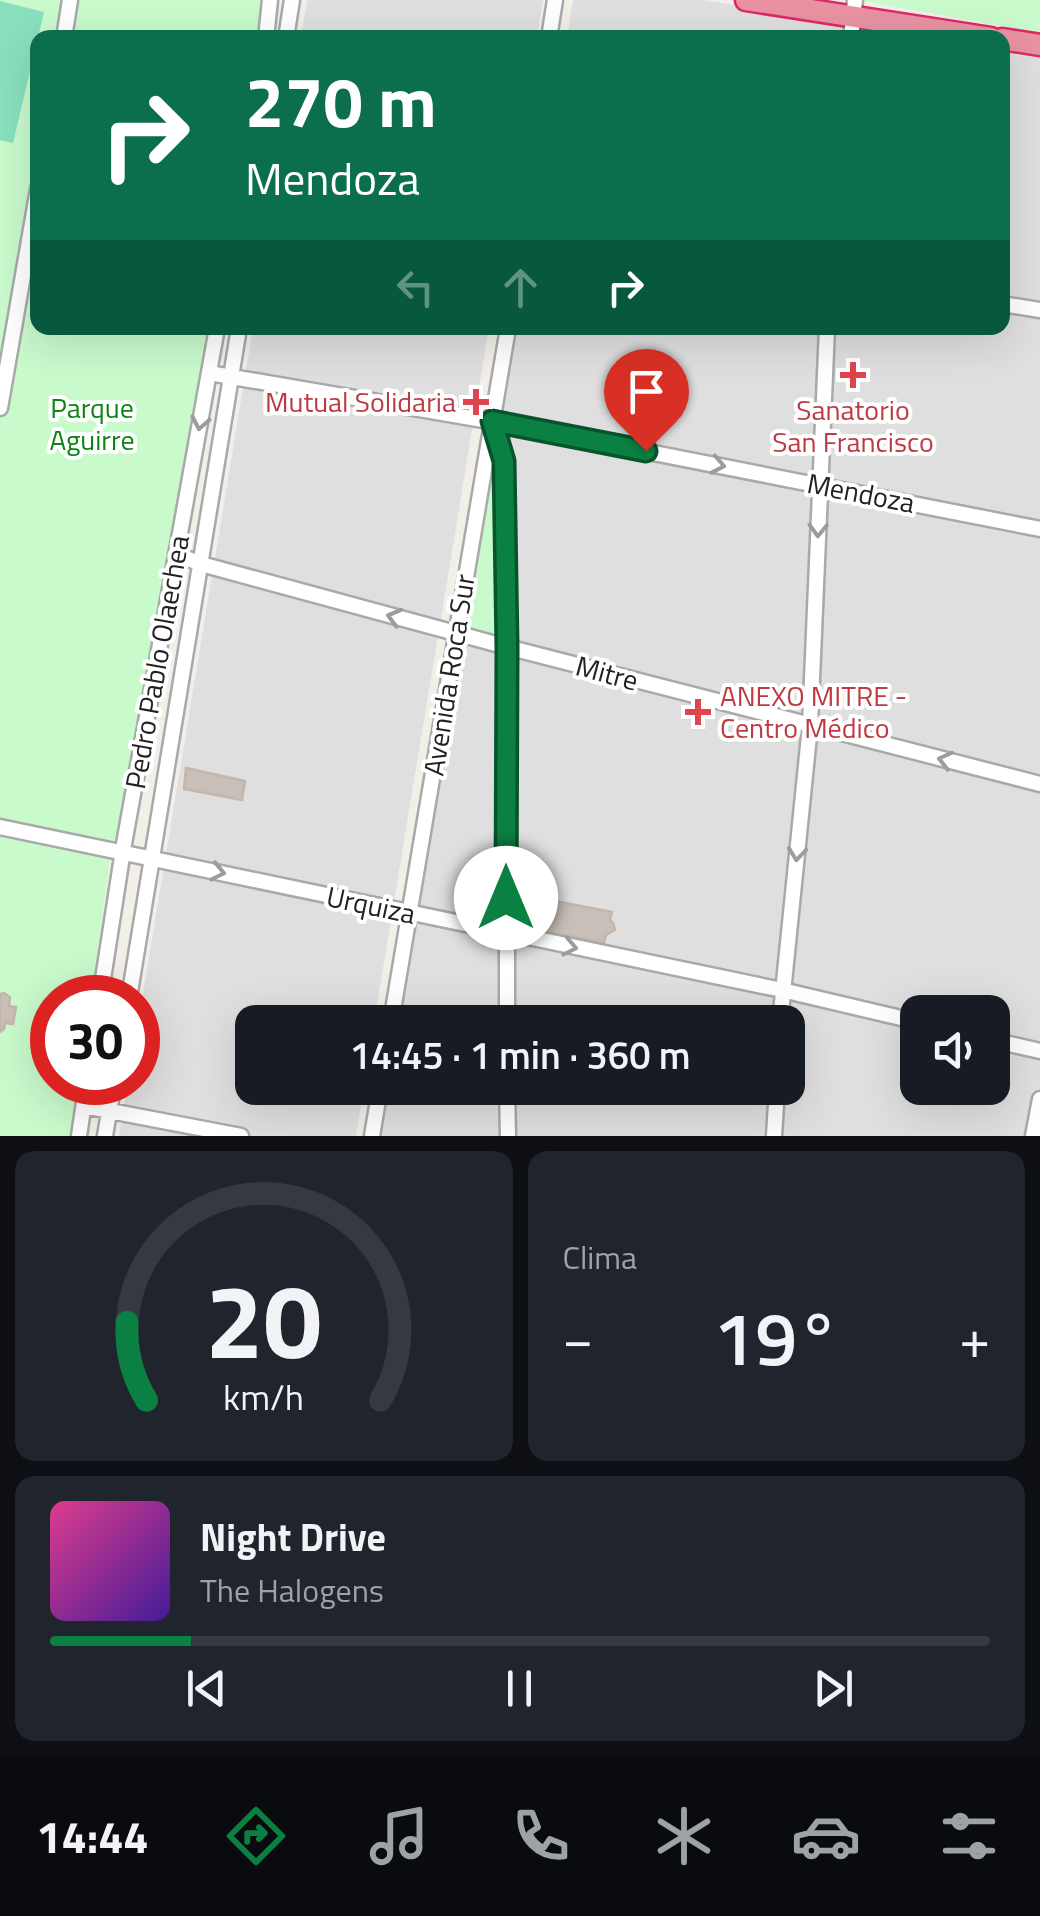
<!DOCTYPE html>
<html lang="es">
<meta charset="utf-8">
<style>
:root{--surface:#171b24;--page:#20242c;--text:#f1f3f6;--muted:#9ea1a6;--line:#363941;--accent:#0b8043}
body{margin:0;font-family:"Titillium Web",sans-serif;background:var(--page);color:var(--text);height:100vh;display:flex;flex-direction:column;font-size:38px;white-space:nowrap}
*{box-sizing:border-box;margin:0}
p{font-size:32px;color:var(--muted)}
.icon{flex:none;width:55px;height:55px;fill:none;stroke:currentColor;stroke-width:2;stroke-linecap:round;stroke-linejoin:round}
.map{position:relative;height:1136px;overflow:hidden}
.sheet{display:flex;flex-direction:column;gap:15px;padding:15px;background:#0d0f14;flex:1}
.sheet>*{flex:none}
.hud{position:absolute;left:30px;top:30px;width:980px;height:305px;border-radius:20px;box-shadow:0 10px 40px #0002;background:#0b6e4f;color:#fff;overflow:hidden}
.buttons{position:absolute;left:900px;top:995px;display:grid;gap:20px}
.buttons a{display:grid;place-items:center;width:110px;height:110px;border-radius:20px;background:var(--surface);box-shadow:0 10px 40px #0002;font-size:50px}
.speed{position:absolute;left:30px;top:975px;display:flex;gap:20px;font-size:50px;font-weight:700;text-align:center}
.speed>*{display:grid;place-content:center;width:130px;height:130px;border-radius:50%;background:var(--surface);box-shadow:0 10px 40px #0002;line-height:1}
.speed .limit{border:15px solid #d22;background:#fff;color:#111}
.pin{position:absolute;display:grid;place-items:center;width:85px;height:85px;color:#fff;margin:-102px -42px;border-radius:50% 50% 50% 0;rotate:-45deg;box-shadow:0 0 10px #0007}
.pin .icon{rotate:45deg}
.me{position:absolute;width:110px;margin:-55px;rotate:0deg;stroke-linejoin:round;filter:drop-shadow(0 0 8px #0008)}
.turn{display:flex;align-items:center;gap:35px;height:210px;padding:0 50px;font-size:45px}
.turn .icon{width:130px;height:130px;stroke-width:2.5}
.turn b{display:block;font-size:70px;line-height:85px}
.lanes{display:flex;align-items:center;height:95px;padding:0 50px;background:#0003;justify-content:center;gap:50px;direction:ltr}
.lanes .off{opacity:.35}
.big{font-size:75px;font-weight:600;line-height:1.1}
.sheet .card{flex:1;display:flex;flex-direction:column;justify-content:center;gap:15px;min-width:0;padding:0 35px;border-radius:20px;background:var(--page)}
.sheet .dial{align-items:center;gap:0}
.dial svg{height:260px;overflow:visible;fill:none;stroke:var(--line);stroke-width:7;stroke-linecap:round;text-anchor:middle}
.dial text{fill:var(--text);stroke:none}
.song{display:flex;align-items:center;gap:30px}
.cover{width:120px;height:120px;border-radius:15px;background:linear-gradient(135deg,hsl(330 70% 55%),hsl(260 70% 35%))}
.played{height:10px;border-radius:5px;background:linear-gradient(90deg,var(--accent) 15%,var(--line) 15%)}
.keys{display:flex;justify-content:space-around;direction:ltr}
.heat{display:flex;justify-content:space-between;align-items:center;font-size:55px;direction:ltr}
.sheet .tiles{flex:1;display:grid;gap:15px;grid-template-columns:1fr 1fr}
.card:last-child{grid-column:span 2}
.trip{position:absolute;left:235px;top:1005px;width:570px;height:100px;border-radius:20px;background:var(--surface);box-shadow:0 10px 40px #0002;font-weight:600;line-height:100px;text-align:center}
.menu{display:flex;height:160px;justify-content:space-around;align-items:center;background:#090b0e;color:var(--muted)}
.menu .icon{width:70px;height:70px}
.menu .current{color:var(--accent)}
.menu b{font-size:45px;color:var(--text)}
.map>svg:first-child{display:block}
</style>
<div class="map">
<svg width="1040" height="1136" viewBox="0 0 1040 1136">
<rect width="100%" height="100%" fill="#f2efe9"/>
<path fill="#e0dfdf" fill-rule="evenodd" d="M307,0H543L537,37H301Z
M573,0H703L932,37L567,38Z
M1003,49L1040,55V1136H378L386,1088H788V1022H397L517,328H1002ZM918,1012H992V1088H918Z
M253,328H489L374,1022H252V1088H364L356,1136H119L128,1083L138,1082V1023Z"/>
<path fill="#c8facc" d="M0,0H263L257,37L38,38V328H207L117,846L112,845L91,997L52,998V1082L79,1083L72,1136H0Z
M864,0H1040V33L864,1Z
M494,448L499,473L502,637L465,626Z"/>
<path fill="#88e0be" d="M0,1L44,12L13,143L0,140Z"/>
<path fill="#c7bfb8" stroke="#c4b6ab" stroke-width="2.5" d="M186,768L245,781L242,800L184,789Z
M518,894L612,912L610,920L613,923L615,930L606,935L604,943L518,926Z
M4,993L10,997L9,1006L16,1007L13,1024L5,1023L4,1029L0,1032V994Z"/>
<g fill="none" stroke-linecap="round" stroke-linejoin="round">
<defs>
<path id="minor" d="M64,38L70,0
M266,38L270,0
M286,38L292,0
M549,38L555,0
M851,38L855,0
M1002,304L1040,310
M209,373L506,424L1040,529
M0,408L38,189
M493,425L504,461L507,647V1022
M176,554L201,564L507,647L1040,784
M0,827L782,990L918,1022
M100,998L124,844L217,328
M129,998L239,328
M391,1022L508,328
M780,1022L810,726L827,328
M992,1040L1040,1051
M507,1088L508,1136
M84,1106L241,1136
M79,1136L87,1082
M105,1136L114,1082
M372,1136L380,1088
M774,1136L777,1088
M1033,1136L1040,1099"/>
<path id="highway" d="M746,0L991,38
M1002,39L1040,45"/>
</defs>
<use href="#minor" stroke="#a9a9a9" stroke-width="19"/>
<use href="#highway" stroke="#dc2a67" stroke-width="25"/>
<use href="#minor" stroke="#fff" stroke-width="14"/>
<use href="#highway" stroke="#e892a2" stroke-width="20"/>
</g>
<defs><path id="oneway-chevron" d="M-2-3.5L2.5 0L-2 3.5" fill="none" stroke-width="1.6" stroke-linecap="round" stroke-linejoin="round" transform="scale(2.5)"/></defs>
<g stroke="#9c9c9c">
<use href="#oneway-chevron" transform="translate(200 423) rotate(101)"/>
<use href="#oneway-chevron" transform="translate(718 465) rotate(11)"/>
<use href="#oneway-chevron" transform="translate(818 530) rotate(92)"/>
<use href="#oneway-chevron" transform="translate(394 617) rotate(-165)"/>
<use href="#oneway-chevron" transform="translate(945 760) rotate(-166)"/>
<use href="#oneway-chevron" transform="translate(797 854) rotate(96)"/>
<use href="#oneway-chevron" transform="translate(218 872) rotate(12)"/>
<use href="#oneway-chevron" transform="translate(570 947) rotate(12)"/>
</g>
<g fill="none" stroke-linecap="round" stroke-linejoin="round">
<defs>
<path id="route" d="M506,898L507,647L504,461L492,421L646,451"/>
</defs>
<use href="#route" stroke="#07532c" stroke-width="25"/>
<use href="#route" stroke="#0b8043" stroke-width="18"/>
</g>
<g fill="#e0444e" stroke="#fff" stroke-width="4">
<path d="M848 360h10v10h10v10h-10v10h-10v-10h-10v-10h10z"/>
<path d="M471 387h10v10h10v10h-10v10h-10v-10h-10v-10h10z"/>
<path d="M693 697h10v10h10v10h-10v10h-10v-10h-10v-10h10z"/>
</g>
<g text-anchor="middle" stroke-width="8" stroke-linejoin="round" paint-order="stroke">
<g font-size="28" fill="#be3a42" stroke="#fff" text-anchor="end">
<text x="456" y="412">Mutual Solidaria</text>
<text x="853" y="420" text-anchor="middle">Sanatorio<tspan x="853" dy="32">San Francisco</tspan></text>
<text x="720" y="706" text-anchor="start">ANEXO MITRE -<tspan x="720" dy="32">Centro Médico</tspan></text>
</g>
<g font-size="28" fill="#0c8416" stroke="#fff">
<text x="92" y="418">Parque<tspan x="92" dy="32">Aguirre</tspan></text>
</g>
<g font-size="28" fill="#222" stroke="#fff">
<text transform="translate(861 493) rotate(11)" y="10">Mendoza</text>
<text transform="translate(157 662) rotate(-80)" y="10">Pedro Pablo Olaechea</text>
<text transform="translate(607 673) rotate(15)" y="10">Mitre</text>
<text transform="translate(449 675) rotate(-81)" y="10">Avenida Roca Sur</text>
<text transform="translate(371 905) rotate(12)" y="10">Urquiza</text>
</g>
</g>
</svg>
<div class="buttons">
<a><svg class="icon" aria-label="sound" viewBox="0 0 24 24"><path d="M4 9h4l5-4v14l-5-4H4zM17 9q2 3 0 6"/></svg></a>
</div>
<div class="speed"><div class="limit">30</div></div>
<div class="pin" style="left:646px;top:451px;background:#d93025"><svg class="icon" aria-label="arrive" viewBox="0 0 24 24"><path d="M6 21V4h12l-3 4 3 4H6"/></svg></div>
<svg class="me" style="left:506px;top:898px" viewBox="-20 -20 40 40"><circle r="19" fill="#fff"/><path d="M0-13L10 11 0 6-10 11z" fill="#0b8043"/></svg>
<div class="trip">14:45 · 1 min · 360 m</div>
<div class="hud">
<div class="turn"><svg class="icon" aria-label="right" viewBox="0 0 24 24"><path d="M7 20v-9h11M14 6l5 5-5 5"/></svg><div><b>270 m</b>Mendoza</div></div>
<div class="lanes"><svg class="icon off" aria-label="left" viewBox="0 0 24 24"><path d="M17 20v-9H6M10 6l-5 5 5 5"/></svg><svg class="icon off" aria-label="ahead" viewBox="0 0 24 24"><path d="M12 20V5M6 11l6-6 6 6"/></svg><svg class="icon" aria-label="right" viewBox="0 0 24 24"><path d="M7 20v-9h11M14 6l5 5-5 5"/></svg></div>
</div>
</div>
<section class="sheet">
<div class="tiles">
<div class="card dial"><svg viewBox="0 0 100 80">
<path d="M14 69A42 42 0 1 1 86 69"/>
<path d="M14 69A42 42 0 0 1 8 45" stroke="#0b8043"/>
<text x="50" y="56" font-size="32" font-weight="700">20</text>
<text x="50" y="72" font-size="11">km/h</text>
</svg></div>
<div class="card"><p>Clima</p>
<div class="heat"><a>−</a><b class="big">19°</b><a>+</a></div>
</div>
<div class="card">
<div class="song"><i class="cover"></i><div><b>Night Drive</b><p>The Halogens</p></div></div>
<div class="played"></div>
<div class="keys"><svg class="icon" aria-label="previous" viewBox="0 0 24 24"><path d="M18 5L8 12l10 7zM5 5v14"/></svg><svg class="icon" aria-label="pause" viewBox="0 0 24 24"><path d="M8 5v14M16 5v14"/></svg><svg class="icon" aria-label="next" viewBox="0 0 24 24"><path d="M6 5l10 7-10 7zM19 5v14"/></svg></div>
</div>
</div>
</section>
<nav class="menu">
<b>14:44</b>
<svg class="icon current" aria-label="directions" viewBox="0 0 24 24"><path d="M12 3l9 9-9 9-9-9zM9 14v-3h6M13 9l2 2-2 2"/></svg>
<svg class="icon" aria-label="music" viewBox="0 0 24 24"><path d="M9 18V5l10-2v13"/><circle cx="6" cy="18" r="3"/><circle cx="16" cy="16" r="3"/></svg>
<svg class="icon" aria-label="phone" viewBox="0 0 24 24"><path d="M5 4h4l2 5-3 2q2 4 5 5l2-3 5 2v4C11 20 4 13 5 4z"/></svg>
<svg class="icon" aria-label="climate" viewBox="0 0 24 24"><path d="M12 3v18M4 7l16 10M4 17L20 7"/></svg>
<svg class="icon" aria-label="car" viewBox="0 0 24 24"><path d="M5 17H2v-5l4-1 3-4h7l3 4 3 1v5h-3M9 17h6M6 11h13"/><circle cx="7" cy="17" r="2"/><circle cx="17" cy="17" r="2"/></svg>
<svg class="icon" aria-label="filters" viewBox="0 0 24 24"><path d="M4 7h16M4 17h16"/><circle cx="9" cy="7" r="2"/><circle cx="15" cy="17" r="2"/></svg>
</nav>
